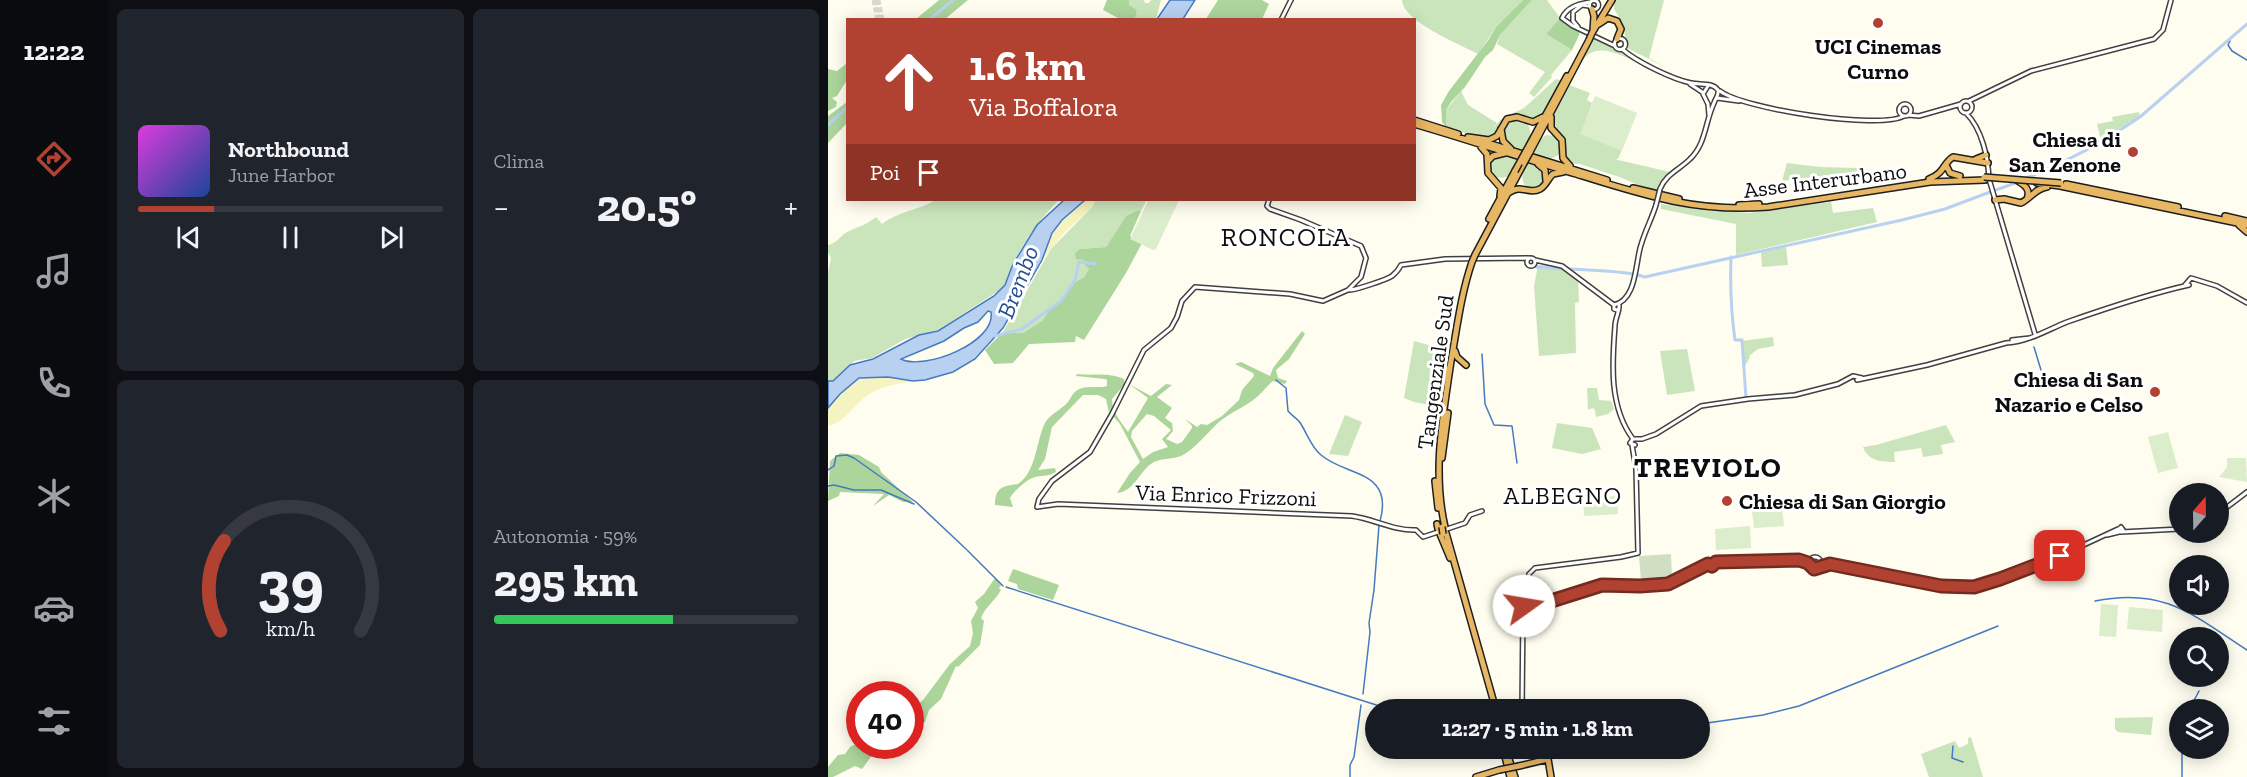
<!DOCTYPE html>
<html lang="it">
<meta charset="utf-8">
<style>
:root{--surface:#171b24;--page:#20242c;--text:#f1f3f6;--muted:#9ea1a6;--line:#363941;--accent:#b14231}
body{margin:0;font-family:"Zilla Slab",serif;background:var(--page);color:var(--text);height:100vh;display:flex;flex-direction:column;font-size:22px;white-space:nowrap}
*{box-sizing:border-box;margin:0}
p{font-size:20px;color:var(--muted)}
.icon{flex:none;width:33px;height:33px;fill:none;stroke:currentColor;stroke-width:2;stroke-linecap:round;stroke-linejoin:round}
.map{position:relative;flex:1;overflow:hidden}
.panel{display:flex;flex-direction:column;gap:9px;padding:9px;background:#0d0f14;width:720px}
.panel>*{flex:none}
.top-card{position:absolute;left:18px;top:18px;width:570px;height:183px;border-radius:0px;box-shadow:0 3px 15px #0003;background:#b14231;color:#fff;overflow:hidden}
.needle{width:39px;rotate:20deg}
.buttons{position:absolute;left:1341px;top:483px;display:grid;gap:12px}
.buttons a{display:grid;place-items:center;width:60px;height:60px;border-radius:50%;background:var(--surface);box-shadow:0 3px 15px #0003;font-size:30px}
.speed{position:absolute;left:18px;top:681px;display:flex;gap:12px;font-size:30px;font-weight:700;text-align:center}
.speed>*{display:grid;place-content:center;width:78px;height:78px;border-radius:50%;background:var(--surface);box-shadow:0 3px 15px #0003;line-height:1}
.speed .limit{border:9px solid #d22;background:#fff;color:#111}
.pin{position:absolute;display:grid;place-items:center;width:51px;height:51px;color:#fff;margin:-26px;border-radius:12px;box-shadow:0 3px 9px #0006}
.me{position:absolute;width:66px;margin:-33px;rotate:77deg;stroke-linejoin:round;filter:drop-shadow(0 0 4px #0008)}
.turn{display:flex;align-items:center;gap:21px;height:126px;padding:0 24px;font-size:27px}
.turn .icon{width:78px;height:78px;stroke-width:2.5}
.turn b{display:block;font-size:42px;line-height:51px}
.then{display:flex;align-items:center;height:57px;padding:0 24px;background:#0003;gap:12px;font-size:22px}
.big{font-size:45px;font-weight:700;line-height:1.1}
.panel .tile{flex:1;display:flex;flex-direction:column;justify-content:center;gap:9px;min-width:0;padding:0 21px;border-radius:9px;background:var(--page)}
.panel .dial{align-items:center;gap:0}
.dial svg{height:156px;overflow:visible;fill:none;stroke:var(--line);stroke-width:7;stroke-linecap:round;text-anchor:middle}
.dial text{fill:var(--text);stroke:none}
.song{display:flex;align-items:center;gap:18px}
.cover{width:72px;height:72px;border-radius:9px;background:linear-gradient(135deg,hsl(300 70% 55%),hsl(220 70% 35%))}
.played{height:6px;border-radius:3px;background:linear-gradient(90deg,var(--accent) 25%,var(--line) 25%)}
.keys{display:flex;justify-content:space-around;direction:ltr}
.heat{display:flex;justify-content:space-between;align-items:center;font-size:33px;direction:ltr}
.charge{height:9px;border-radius:4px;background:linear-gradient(90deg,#34c759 59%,var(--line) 0)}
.panel .tiles{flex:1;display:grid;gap:9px;grid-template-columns:repeat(2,1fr)}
.trip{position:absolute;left:537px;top:699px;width:345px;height:60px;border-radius:30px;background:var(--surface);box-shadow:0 3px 15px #0003;font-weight:700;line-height:60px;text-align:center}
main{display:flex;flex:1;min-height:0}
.tabs{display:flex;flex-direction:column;width:108px;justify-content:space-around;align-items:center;background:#090b0e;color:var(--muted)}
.tabs .icon{width:42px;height:42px}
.tabs .selected{color:var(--accent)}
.tabs b{font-size:27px;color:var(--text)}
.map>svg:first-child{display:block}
</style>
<main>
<nav class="tabs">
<b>12:22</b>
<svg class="icon selected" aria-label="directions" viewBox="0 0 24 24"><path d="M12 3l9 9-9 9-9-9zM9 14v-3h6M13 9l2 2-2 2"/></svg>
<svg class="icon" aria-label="music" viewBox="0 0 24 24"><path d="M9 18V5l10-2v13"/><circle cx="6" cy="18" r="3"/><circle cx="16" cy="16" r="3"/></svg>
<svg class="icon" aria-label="phone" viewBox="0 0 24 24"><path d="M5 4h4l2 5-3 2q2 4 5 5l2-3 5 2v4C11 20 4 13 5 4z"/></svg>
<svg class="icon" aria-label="climate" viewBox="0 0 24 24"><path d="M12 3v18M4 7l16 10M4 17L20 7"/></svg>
<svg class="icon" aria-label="car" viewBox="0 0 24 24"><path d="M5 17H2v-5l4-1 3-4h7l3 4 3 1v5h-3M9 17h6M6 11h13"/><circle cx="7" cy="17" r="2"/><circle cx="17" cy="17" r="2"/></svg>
<svg class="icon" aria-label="filters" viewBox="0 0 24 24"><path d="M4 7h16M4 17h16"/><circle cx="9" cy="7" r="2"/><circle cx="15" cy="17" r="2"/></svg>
</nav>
<section class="panel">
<div class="tiles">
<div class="tile">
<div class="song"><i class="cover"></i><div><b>Northbound</b><p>June Harbor</p></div></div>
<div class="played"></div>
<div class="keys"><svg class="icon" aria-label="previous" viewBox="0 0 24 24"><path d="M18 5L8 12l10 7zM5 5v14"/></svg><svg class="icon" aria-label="pause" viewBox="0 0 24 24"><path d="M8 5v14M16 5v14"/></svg><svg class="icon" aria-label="next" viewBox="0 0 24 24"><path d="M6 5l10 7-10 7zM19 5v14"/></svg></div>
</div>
<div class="tile"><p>Clima</p>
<div class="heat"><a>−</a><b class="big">20.5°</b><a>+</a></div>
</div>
<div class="tile dial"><svg viewBox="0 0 100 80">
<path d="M14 69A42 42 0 1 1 86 69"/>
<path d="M14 69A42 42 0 0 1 16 23" stroke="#b14231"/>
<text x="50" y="56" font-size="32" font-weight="700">39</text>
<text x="50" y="72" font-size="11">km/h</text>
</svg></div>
<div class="tile"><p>Autonomia · 59%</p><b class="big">295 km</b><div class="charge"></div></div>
</div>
</section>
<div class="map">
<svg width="1419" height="777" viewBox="0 0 1419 777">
<rect width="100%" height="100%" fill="#fefdef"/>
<path fill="#cae5bb" d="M301,0H316L317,3H321L323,0H333L328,19H307L309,10L301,5Z
M574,0H695L668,27L650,54C632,44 575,22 574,0Z
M704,0H719L732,18L718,34L744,50L723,75L724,77L706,97L701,93L717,72L669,44L672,35Z
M786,0H836L821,58L839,68L799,48L795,24L786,9Z
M765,38L785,45L812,64C794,56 769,40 754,61C749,68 746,77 742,83Z
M728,79L734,81L716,114L706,120L695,116L674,122L668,135L656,139L618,127V110L633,91L640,105L669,123L663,131L673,119L696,108Z
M741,85L762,93L759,100L764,103L763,106L805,122L790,159H786L842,172L833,181L829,193L794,178L752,164L739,163L736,152V141L727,131L724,118Z
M1311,112L1312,116L1273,140L1269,124L1285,121L1284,117Z
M689,119L699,123C706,134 700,142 695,151L683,147L676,141V126L681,121Z
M718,135L726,136L733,141L732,153C724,162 715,158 704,154L713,139Z
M678,155L691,159L680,176C669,181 663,175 661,163L668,157Z
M700,161L714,169C719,183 715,188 700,189C691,179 694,172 700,161Z
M959,163L991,167L1029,168L1033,173L1034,182L1025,186L981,193L979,178L954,181Z
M107,200H231C213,218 198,238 186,261C181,271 180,282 172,290L110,330L77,339L44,358L26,361L5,381H0V272L3,258L0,253V245C10,243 12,235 21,231C32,226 38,225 48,217L54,224C73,210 92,210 107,200Z
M267,200H322L318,201L313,211L310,210L298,216L278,247L252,249L261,269L256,277L243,286L235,297L224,306L214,321L195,333L175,332L223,249L264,207Z
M1003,202L1005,213L1045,208L1049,222L908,255V224L833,209V204L881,210L921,213Z
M958,247L960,265L934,267L933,252Z
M710,265L729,266L750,279L751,302L747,303L748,353L711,356L706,286Z
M945,337L946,346L930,349L921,356L922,357L916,368L914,341Z
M586,341L619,350L608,406L586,402L576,398Z
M859,349L867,391L839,395L832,351Z
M759,388H769L771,400L783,401L786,409L780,414L768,417L767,410L765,408L760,410Z
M517,415L534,422L520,456L501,454Z
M729,423L764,428L773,449L754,454L724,448Z
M1118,425L1127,442L1113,445L1115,454L1095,457L1093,448L1066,452L1067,462C1054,462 1040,461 1035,447L1048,445Z
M1325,717L1323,735L1290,732L1287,729V718Z
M1143,737L1155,777H1101L1093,754L1127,741L1131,748L1140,744V738Z"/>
<path fill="#acd59c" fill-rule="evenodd" d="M111,0H140L117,19H88Z
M279,0H301V5L309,10L307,19H292L275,10Z
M390,0H434L441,4L434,19H378Z
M695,0H704L672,35L665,50L657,57L637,87L623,102L618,110V127L614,122L613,105L621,91L661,39L668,27Z
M732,18L752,33L744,50L718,34Z
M19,63V80L9,96L4,98L9,102L8,107L0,111V69L9,71Z
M19,102V123L0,143V116Z
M310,210L313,211L302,236L314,243L298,273L256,340L248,336L247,342L201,344L185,363L166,364L157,350L175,332L195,333L214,321L224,306L235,297L243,285L256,277L261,269L257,265L256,260L248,259L247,253L252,249L278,247L298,216Z
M474,331L477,334L461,359L448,370L450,378L459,381L457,384L445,381C439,386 435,392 429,397C417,407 403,412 391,422C380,432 366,450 353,456C345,459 335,458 326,462C311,470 308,491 289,493L302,473L312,462L292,424L285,416L274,434L270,432L281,413L278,399L270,395H255L224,427L217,459L210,470L227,468L228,472C220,477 212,475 204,478C196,482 186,491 182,498L185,507L167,505C167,487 175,486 190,484C208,472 208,443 216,425C220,415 233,410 240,402C243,398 244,394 248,391C257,384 271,389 279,386V380L277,379L248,376L249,374C267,376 278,372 296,379L297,384L284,399C284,413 293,421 300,432L320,398L301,384L323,396L338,384L344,385L329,397L344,408L337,418L344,423L345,431L338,439L349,444L354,442L364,428V426L357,419L369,427L373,424L379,425L394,416L411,400L414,390L426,376L425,373L407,364L413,362L442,376L445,368ZM319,414L326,416L343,430L334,439L340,447L325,452L315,459L303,437L304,431Z
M12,453L31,455L51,467L53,472L85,502H75L61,495L45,506L56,494L12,492L11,496L0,501L2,461Z
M185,569L231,585L225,600L190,589L189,584L180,581Z
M167,578L173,585L171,588L173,590C167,601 157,607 153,618L156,621L152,645L130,667L128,666L113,699L101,710L97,722L83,728V709L95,700L122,664L142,646L145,633L143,621L150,608L147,602L156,594Z
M31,742L32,746H51L34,769L27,766L5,777H0V767L10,755L17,754L22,747Z"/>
<path fill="#f5f3bf" d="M257,200H267L261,210L236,233L214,260C220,233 237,218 257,200Z
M60,377L85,381C70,384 54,385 40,395C26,405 17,422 0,426V408L26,381L31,378Z"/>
<path fill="#d0dec2" d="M843,554L844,579L813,581L811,556Z"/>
<path fill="#dcedcc" d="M767,96L809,113L794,151L752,134Z
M324,200H351L328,249L325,250L302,239L320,201Z
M1340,432L1350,468L1330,473L1320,437Z
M1399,458H1418L1419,482L1391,477L1399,467Z
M789,496L790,514L756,516L755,498Z
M954,508L956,526L926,528L924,511Z
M922,526L923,548L888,550L887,529Z
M1273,604L1290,605L1288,637L1271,636Z
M1301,607L1335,610L1334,632L1299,629Z"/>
<path fill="#b8d1f1" stroke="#457ac1" stroke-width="1.5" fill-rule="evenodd" d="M342,0H367L355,19H329Z
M236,200H257L234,220L224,233L214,260L175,328L147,359L125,372L97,380L85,381L60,377L31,378L12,394L0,408V381H5L22,365L45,359L91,335L110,331L166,296L177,285L185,264L209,225ZM160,311L163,312C168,343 95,371 73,359L116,341L136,328L150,322Z"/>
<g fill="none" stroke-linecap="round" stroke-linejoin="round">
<path stroke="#457ac1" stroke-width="1.5" d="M1402,41L1400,45L1404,51L1419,60
M1206,347L1216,380
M654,354L657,404L666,425L684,426L689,463
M448,380L458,388L460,411C464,416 470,419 473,424C479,434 484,448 493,455C519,477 566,470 552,521
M0,470L6,466L8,456L19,455L26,458L88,502L138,549
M0,486L6,485L26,490H53L86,504
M139,550L175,586
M178,587L564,710
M1267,601C1336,587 1365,615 1419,650
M535,694L542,632L541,623L546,590L551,525
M1361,710L1371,691
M872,724L935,715L971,706L1170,626
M1125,746L1124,758L1135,762
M687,748L692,749
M1354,748V777
M522,777V765L526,757L533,705"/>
<path stroke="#b8d1f1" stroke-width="3" d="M101,20L125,0
M0,125L20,107
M1196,179C1237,163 1276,142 1312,117L1419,24
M1168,190L1190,182
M903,257C902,285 903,312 907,340H914L918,398
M708,267C741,270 773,269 805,274
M810,275L817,277L830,274L1074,220L1117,209L1162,192
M167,336L194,329L233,301L247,280L251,262L268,264"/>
<path stroke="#dad9cd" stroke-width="5" stroke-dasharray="5 2.5" stroke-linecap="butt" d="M46,0L50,20
M50,0L54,20"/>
<defs>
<path id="minor" d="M761.5 5a4.5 4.5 0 1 1 9 0a4.5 4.5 0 1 1-9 0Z
M762,2C750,4 739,7 734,18L745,26L787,46
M453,20L463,0
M750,27L745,21V12L754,5L761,6
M786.5 44a5.5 5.5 0 1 1 11 0a5.5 5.5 0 1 1-11 0Z
M794,49C809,62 844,79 863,83C873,85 884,82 890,90C891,96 888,97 886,103C877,122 878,144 862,159C851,170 838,174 832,189
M862,84L874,92
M880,86L875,94L880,104L881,115
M892,91C915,109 1051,130 1076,116
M889,98L911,101
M1141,101L1203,71L1326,39L1335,30L1343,0
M1132 107a6 6 0 1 1 12 0a6 6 0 1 1-12 0Z
M1071 110a6 6 0 1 1 12 0a6 6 0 1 1-12 0Z
M1138,113C1154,129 1160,157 1161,179L1207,334
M1080,115L1091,116L1133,104
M441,200L439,206L442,209L473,220L533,246L538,258L533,277L520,290L495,301L462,294L367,287L354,301L349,317L343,328L316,350L284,414L262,452L224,481L211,499L209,507L230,504L524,516C546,519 566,531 588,530L595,537L637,523L642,515L654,511
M699 262a4 4 0 1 1 8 0a4 4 0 1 1-8 0Z
M707,260L734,266L786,305
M1357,285L1363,278L1389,286L1419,303
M522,290C527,290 558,280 564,276C568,273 571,269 573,265L617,259L701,258
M791,305C792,311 787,318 787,326C784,364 781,407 805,439
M789,310L786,309V305C809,300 807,263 813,245C817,231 824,218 828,205
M1184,340L1202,338
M1178,343C1200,342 1219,330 1239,322C1279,308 1320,294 1361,285
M1029,380L1099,365L1178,343
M805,439H814L828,434L873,406L920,399L967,395L1010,384L1025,376L1034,378
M805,439L802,443L807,445
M1390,514L1419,492
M1293,527L1295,530L1292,532L1290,530Z
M1293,532L1352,529
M1279,535L1291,532
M981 563a6 6 0 1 1 12 0a6 6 0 1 1-12 0Z
M884,561L885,565L882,566L880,562Z
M886,563L982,559
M993,566L1002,564L1113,586L1146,587L1172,579L1232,556L1290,529
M696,606L697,610L694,611L693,608L696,606L701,574L707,568L793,557L810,553L808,469L804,445
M698,608L774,585L812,586L840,583L880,564
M694,710L695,611
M717,748L720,758"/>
<path id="highway" d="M764,9L766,16L765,31
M771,24L780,18L789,21L793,29L789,39
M764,33L784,0
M723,117V128L734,140L735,158L742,166
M586,120L630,134
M586,124C641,140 694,158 748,174C815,195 869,213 940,207L1102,182L1157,180
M673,129L675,141L683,149
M640,137L661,140L669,136L679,119L689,117L705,122L715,117
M650,140L779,180
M653,147L659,154L660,173L673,188L672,196
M698,151L739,76
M702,152L761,40
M1148,159L1158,155
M660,161L665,156L677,153
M710,164L717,170L718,181
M1118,165L1122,173L1132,176
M1101,179C1118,172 1114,164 1125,157L1160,163
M1190,181C1197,185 1203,190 1199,199
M1209,183L1232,186L1419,225
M1238,184L1350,207
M805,188L851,199
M682,192C693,184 701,195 712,189C718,186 720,178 725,174L735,172
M1167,200L1176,199L1193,203C1203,198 1208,188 1219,187
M911,205L931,204
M1397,216L1419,221
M661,219L687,171
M1411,225L1419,232
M647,255L696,163
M627,351L629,357L638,365
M609,409L617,371L619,369
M614,458L620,413
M607,481L610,508
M609,524L610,529
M617,527C604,471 615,417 623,361C629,328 633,294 644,262
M618,533L668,710
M612,534L622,558
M675,748L682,777
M681,759L687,777
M691,766L720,759L723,777
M648,777L671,770"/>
</defs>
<use href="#minor" stroke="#404040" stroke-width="6"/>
<use href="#highway" stroke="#1e1e1e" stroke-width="8"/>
<use href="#minor" stroke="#fff" stroke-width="3"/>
<use href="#highway" stroke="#e8b763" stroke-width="5"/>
<defs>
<path id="minor-bridge" d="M828,205L832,189"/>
<path id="highway-bridge" d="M761,40L764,33
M696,163L702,152
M687,171L698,151
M1156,177L1233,183
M644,262L647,255
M614,527L615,534
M671,770L691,766"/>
</defs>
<use href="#minor-bridge" stroke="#404040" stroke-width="6" stroke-linecap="butt"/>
<use href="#highway-bridge" stroke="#1e1e1e" stroke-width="8" stroke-linecap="butt"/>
<use href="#minor-bridge" stroke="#fff" stroke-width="3"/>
<use href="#highway-bridge" stroke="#e8b763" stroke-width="5"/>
</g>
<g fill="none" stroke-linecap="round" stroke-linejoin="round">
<defs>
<path id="route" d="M696,606L701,608L774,585L812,586L840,584L880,564L884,566L888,562L971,560L980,563L986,569L1002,564L1113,586L1146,587L1172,579L1232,556"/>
</defs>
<use href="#route" stroke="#732b20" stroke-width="15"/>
<use href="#route" stroke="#b14231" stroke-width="10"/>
</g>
<g fill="#b14231" stroke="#fff" stroke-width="2">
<circle cx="1050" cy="23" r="6"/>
<circle cx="1305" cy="152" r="6"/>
<circle cx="1327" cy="392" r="6"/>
<circle cx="899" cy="501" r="6"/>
</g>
<g text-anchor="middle" stroke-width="6" stroke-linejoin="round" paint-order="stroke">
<g font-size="22" font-weight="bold" fill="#0d0d0d" stroke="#fff" text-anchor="end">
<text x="1050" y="54" text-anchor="middle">UCI Cinemas<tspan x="1050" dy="25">Curno</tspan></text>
<text x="1293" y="147">Chiesa di<tspan x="1293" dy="25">San Zenone</tspan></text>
<text x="1315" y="387">Chiesa di San<tspan x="1315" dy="25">Nazario e Celso</tspan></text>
<text x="911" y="509" text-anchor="start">Chiesa di San Giorgio</text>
</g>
<g font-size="22" fill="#0d0d0d" stroke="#fff">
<text transform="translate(997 180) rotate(-7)" y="8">Asse Interurbano</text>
<text transform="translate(607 372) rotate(-82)" y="8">Tangenziale Sud</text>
<text transform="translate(398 495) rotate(2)" y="8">Via Enrico Frizzoni</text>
</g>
<g font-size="24" font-style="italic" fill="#214e94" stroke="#fff">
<text transform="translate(190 282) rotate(-69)" y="8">Brembo</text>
</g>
<g font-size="24" letter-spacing="1.5" fill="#0d0d0d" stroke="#fff">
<text x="735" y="504">ALBEGNO</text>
</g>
<g font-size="26" letter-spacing="1.5" fill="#0d0d0d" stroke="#fff">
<text x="458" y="246">RONCOLA</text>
</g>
<g font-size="28" font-weight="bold" letter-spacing="1.5" fill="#0d0d0d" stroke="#fff">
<text x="880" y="477">TREVIOLO</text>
</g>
</g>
</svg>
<div class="buttons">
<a><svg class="needle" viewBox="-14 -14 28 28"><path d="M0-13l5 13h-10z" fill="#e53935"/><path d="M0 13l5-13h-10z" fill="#9ea1a6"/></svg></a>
<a><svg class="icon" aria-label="sound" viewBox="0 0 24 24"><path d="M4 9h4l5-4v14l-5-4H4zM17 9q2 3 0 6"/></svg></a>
<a><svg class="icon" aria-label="search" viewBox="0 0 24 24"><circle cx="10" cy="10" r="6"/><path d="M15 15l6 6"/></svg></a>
<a><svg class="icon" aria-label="layers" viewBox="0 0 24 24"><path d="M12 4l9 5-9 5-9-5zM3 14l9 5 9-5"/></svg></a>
</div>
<div class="speed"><div class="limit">40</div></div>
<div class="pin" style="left:1232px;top:556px;background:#d93025"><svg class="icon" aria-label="arrive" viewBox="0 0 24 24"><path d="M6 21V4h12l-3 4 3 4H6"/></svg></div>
<svg class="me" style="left:696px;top:606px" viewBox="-20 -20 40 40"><circle r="19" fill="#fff"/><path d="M0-13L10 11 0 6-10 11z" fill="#b14231"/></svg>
<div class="trip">12:27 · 5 min · 1.8 km</div>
<div class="top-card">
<div class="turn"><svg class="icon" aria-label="ahead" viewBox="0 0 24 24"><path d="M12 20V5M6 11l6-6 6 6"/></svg><div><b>1.6 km</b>Via Boffalora</div></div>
<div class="then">Poi<svg class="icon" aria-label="arrive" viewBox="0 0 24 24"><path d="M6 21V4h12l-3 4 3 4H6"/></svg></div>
</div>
</div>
</main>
